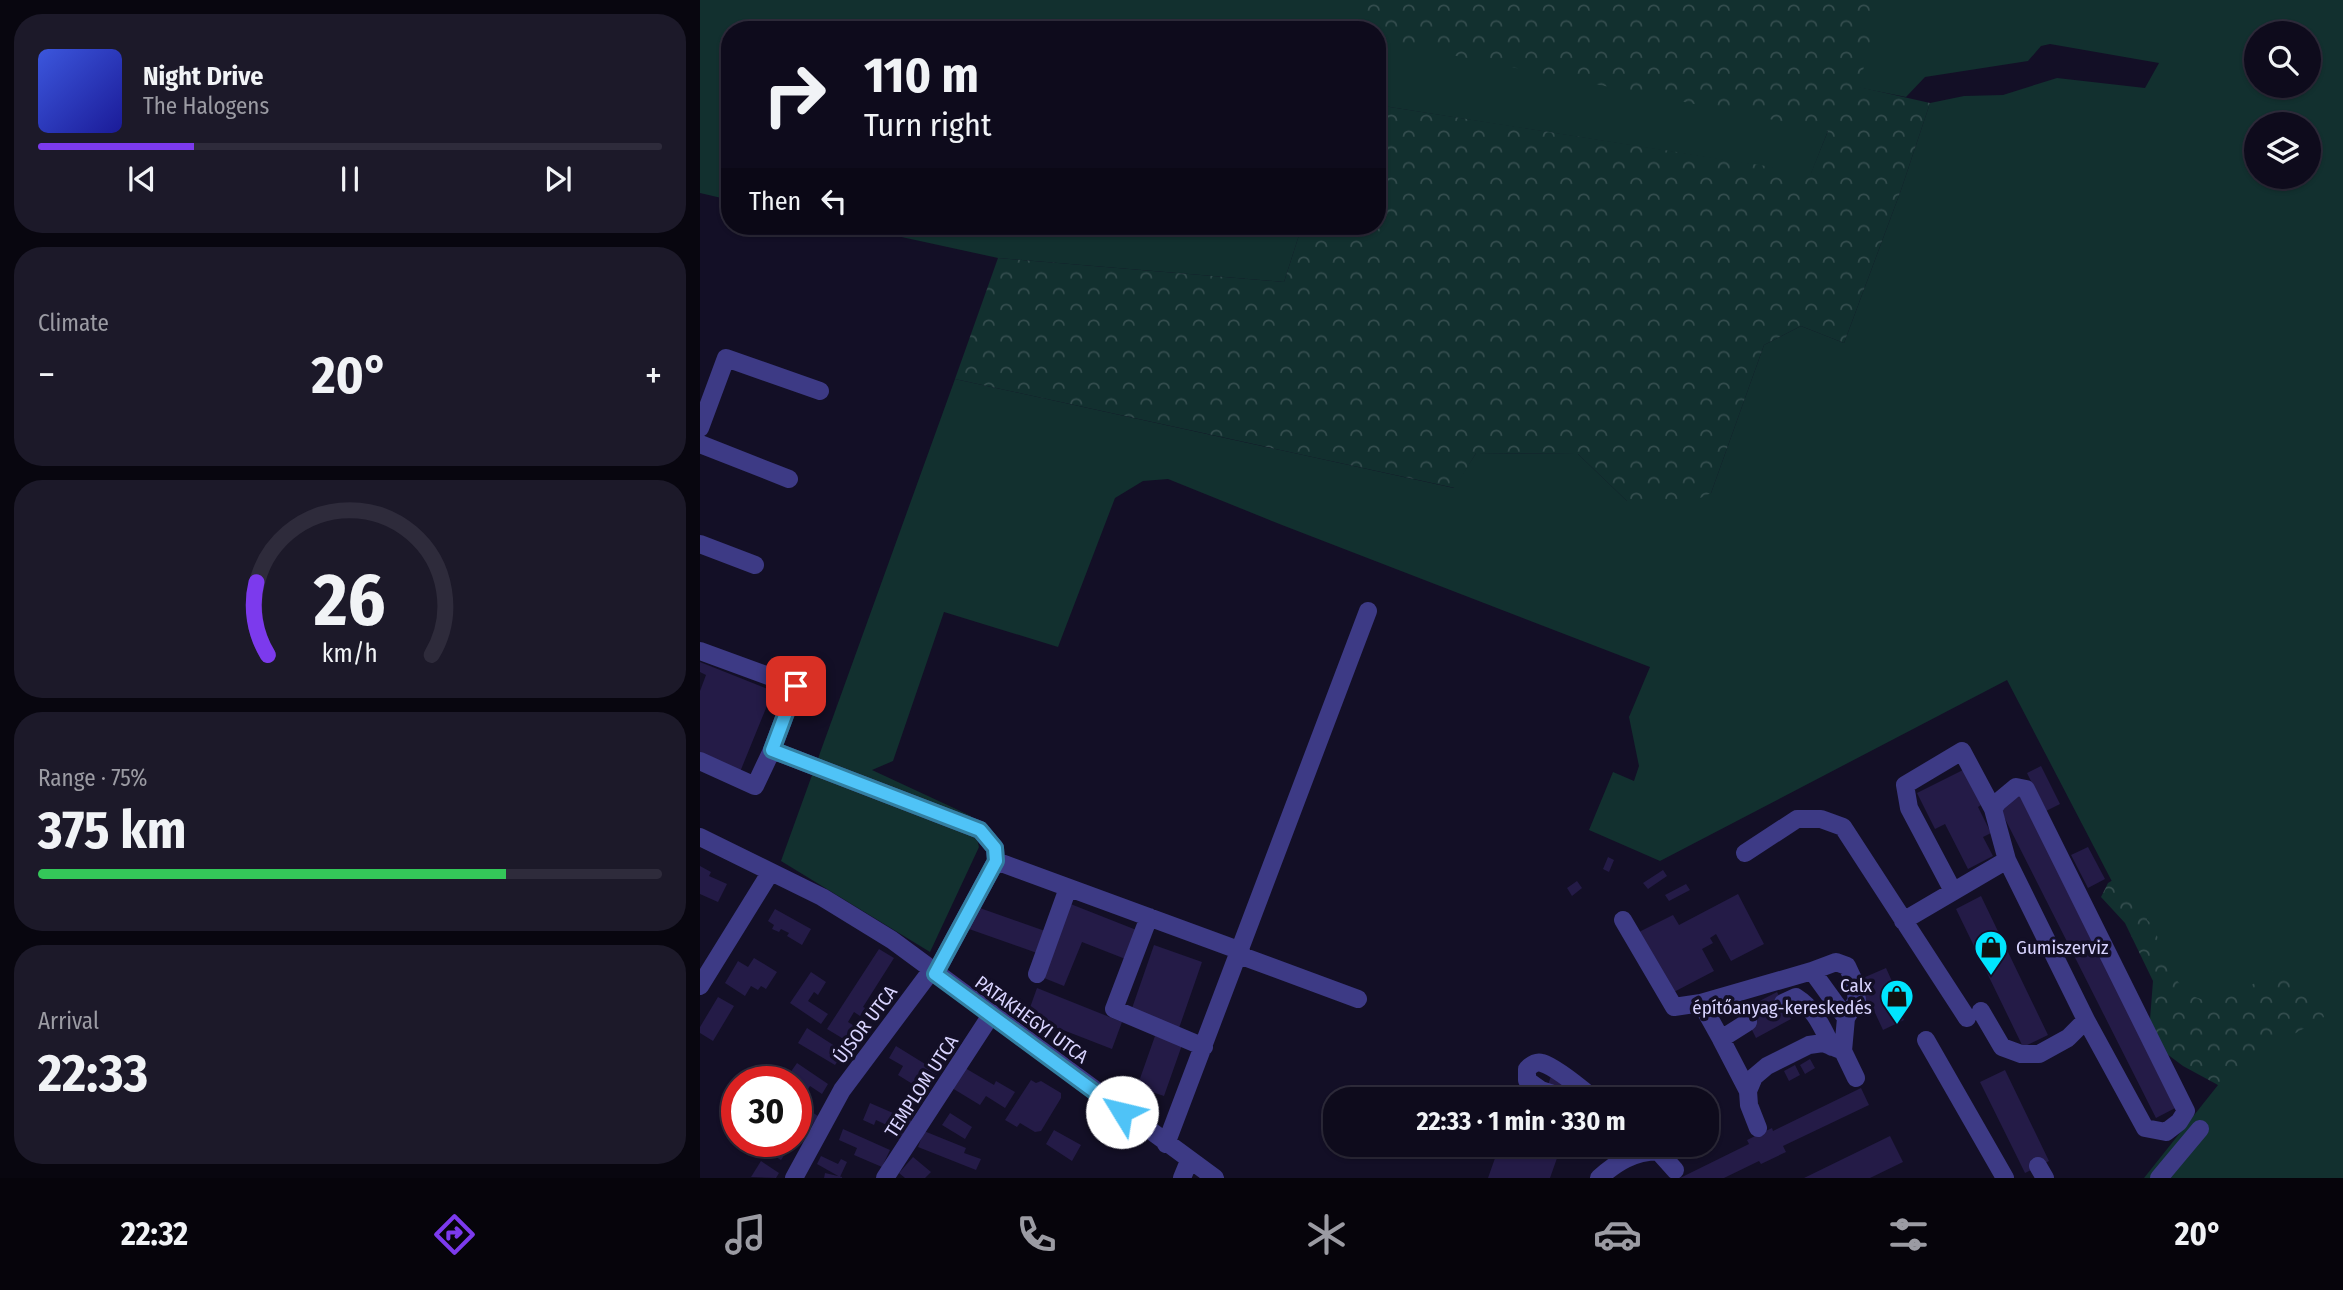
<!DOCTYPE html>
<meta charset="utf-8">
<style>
:root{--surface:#0e0b1c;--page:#1c1929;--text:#f1f3f6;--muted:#9b9ba3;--line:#2e2b3b;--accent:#7c3aed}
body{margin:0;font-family:"Fira Sans Condensed",sans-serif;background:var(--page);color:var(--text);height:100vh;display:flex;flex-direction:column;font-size:26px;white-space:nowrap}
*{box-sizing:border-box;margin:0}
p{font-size:23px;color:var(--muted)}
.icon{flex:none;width:38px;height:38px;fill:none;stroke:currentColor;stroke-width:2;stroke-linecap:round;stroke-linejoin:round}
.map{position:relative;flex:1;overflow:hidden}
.panel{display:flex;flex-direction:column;gap:14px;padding:14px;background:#08060f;width:700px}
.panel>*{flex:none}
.banner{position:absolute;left:21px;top:21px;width:665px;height:214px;border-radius:28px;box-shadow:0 2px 5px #0004,0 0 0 2px var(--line);background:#0e0b1c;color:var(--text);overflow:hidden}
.tools{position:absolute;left:1544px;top:21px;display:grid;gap:14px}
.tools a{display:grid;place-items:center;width:77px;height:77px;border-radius:50%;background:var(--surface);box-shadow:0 2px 5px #0004,0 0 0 2px var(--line);font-size:35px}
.speed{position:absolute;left:21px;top:1066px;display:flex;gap:14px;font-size:35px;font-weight:700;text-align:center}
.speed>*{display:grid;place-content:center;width:91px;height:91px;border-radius:50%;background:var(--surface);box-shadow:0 2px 5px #0004,0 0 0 2px var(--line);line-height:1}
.speed .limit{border:10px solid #d22;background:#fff;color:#111}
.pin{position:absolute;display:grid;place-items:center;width:60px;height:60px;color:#fff;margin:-30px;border-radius:14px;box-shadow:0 4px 10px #0006}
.me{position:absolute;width:77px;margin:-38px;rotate:306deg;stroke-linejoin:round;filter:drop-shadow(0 0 5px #0008)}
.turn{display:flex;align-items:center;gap:24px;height:147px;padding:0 28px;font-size:32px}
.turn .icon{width:91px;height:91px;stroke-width:2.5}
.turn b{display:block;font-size:49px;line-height:60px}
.then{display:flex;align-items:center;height:66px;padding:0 28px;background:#0003;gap:14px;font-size:26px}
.big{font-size:52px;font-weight:700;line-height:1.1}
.panel .tile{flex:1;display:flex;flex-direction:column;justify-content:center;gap:10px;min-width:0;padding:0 24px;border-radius:28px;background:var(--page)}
.panel .dial{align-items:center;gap:0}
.dial svg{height:182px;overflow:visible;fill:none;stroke:var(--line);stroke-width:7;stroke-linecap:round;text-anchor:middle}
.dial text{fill:var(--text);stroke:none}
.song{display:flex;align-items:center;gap:21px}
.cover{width:84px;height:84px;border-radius:10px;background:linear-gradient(135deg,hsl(230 70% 55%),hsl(240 70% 35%))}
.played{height:7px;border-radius:4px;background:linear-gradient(90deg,var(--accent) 25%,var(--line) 25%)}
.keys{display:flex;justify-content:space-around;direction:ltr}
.heat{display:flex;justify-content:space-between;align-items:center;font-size:38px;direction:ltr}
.charge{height:10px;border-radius:5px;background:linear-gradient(90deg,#34c759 75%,var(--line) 0)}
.trip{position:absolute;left:623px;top:1087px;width:396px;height:70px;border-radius:28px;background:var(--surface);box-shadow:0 2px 5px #0004,0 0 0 2px var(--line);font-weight:700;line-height:70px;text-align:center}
.tab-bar{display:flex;height:112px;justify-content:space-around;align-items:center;background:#06040b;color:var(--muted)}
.tab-bar .icon{width:49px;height:49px}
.tab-bar .active{color:var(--accent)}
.tab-bar b{font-size:32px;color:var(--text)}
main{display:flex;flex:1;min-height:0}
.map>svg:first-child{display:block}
</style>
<main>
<section class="panel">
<div class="tile">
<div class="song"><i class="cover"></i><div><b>Night Drive</b><p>The Halogens</p></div></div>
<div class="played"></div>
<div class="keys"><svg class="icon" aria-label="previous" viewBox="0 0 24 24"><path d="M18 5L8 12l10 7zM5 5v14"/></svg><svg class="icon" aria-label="pause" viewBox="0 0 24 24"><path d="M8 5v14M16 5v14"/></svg><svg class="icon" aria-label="next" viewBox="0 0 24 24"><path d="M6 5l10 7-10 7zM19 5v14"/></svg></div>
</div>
<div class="tile"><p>Climate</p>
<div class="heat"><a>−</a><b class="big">20°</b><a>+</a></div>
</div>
<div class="tile dial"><svg viewBox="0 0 100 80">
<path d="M14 69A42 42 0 1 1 86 69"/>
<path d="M14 69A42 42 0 0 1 9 37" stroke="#7c3aed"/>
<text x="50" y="56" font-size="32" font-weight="700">26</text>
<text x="50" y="72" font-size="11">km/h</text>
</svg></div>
<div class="tile"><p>Range · 75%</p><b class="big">375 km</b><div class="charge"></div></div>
<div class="tile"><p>Arrival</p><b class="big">22:33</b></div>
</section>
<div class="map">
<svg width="1643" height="1178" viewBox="0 0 1643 1178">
<defs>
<pattern id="forest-crowns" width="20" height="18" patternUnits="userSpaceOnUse" patternTransform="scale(1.75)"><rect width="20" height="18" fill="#12302f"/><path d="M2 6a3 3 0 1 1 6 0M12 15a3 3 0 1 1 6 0" fill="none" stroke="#344d4e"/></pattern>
</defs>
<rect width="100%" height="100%" fill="#130f26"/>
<path fill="#12302f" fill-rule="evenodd" d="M0,0H1643V1178H1444L1518,1085L1307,680L960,861L889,830L913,772L934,781L939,766L929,717L950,667L582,525L468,479L443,481L415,498L358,647L244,612L193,761L172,770L271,816L279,847L230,952L81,861L255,379L754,488L776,453L878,454L927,501L1011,493L1064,345L1101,326L1144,343L1201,190L1230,103L1264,96L1303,95L1357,78L1445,88L1459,63L1350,44L1341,46L1328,61L1225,77L1206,97L1146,85L1111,174L677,105V30H30V200L0,193ZM1556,33H1608V86H1556ZM1556,124H1608V177H1556Z
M151,226H602L584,282L298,258Z"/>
<path fill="url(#forest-crowns)" d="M659,0H1180L1159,87L1230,103L1201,190L1144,343L1101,326L1064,345L1011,493L983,506L927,501L878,454L776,453L755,488L255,379L298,258L584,282L602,226H677V105L1111,173L1128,131L677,40V30H650Z
M1418,877L1445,902L1447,920L1453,925C1465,956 1478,1010 1522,999C1541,994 1558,980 1574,971C1606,979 1616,984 1624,1017L1587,1038L1518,1085L1483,1066L1463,1051L1450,1020L1453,981L1425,923L1401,897L1408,883Z"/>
<path fill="#241b47" d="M0,662L73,691L40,772L0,756V691L6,675L0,672Z
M1341,766L1360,804L1346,811L1327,773Z
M1263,770L1281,805L1278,807L1291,833L1283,837L1293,856L1268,869L1245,824L1235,829L1217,793Z
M1324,794L1481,1105L1456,1118L1299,807Z
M1388,847L1405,879L1388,888L1371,855Z
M908,857L914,860L909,872L903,869Z
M0,866L11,872L9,876L27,884L18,902L0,894Z
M963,870L967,876L948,889L943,883Z
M877,881L882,888L872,896L867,888Z
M986,884L990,890L969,901L965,895Z
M1038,894L1064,944L1031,961L1016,934L1010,938L1013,943L1002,949L1014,971L972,993L939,932L973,915L979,925Z
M1281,896L1348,1035L1323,1047L1256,909Z
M368,903L439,931L428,960L382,942L364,986L339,976Z
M277,907L345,931L337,953L269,929Z
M75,909L111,929L102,945L87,936L89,933L81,929L79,932L72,929L74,925L68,921Z
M454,945L502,962L478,1031L430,1014Z
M179,949L194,958L163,1007L165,1008L160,1016L154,1012L148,1022L156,1027L147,1041L127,1029Z
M54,958L77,972L66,989L61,986L58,990L51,986L45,996L25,983L38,961L48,967Z
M1186,968L1196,990L1191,992L1204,1020L1183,1030L1170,1002L1167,1004L1156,981Z
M111,972L126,982L118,995L114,992L108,1001L128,1014L121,1024L90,1003Z
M337,988L422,1022L412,1049L327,1016Z
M1077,992L1091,1019L1056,1038L1042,1010Z
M18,997L34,1006L13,1041L0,1033V1027Z
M107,1028L144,1052L135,1065L98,1043Z
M455,1036L482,1045L464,1096L437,1087Z
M196,1046L238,1072L232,1082L225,1077L219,1088L198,1075L203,1066L189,1058Z
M1110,1059L1115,1068L1105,1074L1100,1065Z
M97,1063L128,1084L122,1094L110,1086L107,1091L97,1085L100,1080L90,1073Z
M1095,1065L1100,1075L1089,1081L1084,1071Z
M265,1068L294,1085L296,1081L315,1092L305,1108L286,1096L280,1105L252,1088Z
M1305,1070L1349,1161L1325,1173L1280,1082Z
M851,1076L868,1082L864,1091L848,1085Z
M331,1080L336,1083L341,1081L361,1093V1098L341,1131L335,1132L320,1123L317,1127L305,1120Z
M1161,1088L1169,1105L1083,1146L1086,1152L1061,1164L1059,1161L1024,1178H980L1049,1144L1047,1140L1072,1128L1073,1131Z
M817,1093L834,1099H815Z
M96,1102L118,1116L111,1127L96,1118Z
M170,1103L216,1123L207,1143L190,1136L193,1128L176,1120L174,1125L163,1120Z
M250,1113L272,1127L265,1139L242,1125Z
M143,1129L190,1150L182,1167L154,1155L157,1148L139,1140Z
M354,1130L381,1145L372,1161L346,1144Z
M224,1131L266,1148L264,1153L281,1159L276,1170L218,1147Z
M1190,1136L1203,1162L1170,1178H1104Z
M59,1141H85L91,1145L81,1160L56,1145Z
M800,1144H862L850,1178H788Z
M121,1156L138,1164L141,1159L147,1162L140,1177L117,1164Z
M213,1157L231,1172L225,1178H205L199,1173Z
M61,1161L79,1173L76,1178L51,1177Z
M125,1173L142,1177V1178H124Z"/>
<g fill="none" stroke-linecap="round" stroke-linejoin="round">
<path stroke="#3d3a85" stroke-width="18" d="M0,428L26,358L120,391
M0,444L89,479
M0,544L55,565
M0,651L96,686L72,750L280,830L295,848L296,861L235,974
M0,761L55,786L72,750
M0,837L122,897L192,940L515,1178
M1045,853L1097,819H1121L1143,827L1267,1018
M1307,860L1386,1020
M296,861L541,951
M1253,891L1209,808L1205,785L1262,751L1293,809
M449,917L414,1009L504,1047
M923,920L974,1007L1001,1003L1112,971L1146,1018L1143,1051
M1203,921L1307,860L1293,809L1298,802L1316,787L1326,789L1486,1111L1479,1122L1466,1132L1445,1128L1386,1020L1368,1038L1339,1054H1321L1302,1047L1281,1011
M539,955L658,999
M1112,971L1136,962L1147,966L1154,981L1157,1000L1146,1018
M337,974L368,888
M0,986L70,873
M1001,1003L1021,1039
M1083,1003L1096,997C1115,1009 1122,1027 1132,1047
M1048,1022L1021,1039L1048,1091
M1226,1040L1305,1178
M869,1099L841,1090L827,1080V1069C831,1065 836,1061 842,1063C856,1067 882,1089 894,1099
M1058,1128L1049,1105L1048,1091L1054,1077L1067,1066L1109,1045L1123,1043L1143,1051L1156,1078
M466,1144L668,611
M1338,1166L1345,1178
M94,1178L142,1090L231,971
M185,1178L291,1015
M482,1178L489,1161
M899,1178C917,1162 933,1152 958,1151L975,1170
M1459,1178L1500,1129"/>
</g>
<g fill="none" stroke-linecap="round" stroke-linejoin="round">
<defs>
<path id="route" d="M96,686L72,750L280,830L295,848L296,861L235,974L422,1112"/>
</defs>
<use href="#route" stroke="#337fa1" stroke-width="18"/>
<use href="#route" stroke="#4fc3f7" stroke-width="12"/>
</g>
<defs>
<symbol id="shop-pin" viewBox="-11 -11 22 30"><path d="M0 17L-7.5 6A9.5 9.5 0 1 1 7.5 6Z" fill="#00e5ff" stroke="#130f26"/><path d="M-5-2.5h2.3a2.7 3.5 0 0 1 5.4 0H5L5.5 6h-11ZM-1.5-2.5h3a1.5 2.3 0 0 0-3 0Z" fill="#111"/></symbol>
</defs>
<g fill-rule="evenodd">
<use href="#shop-pin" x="1272" y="928" width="38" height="52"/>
<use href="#shop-pin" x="1178" y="977" width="38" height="52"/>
</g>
<g text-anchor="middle" stroke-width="7" stroke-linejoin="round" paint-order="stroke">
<g font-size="19" fill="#d9d4ff" stroke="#130f26" text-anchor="start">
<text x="1316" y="954">Gumiszerviz</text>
<text x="1172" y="992" text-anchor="end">Calx<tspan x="1172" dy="22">építőanyag-kereskedés</tspan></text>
</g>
<g font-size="19" fill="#d9d4ff" stroke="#130f26">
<text transform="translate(332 1019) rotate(36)" y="7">PATAKHEGYI UTCA</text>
<text transform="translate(165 1024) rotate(-53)" y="7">ÚJSOR UTCA</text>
<text transform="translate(221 1086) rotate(-57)" y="7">TEMPLOM UTCA</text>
</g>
</g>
</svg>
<div class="tools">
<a><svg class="icon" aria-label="search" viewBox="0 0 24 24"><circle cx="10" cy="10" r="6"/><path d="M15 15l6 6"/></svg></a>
<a><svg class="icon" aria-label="layers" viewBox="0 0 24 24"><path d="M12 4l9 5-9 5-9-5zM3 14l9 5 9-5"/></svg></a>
</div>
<div class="speed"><div class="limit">30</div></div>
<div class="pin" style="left:96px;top:686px;background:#d93025"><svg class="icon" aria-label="arrive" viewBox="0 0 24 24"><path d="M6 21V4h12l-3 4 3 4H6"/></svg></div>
<svg class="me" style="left:422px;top:1112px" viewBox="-20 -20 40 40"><circle r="19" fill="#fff"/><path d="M0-13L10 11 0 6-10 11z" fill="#4fc3f7"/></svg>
<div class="trip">22:33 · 1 min · 330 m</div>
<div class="banner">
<div class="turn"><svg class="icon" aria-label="right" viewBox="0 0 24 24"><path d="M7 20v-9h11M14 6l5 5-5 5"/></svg><div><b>110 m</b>Turn right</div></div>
<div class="then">Then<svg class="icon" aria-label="left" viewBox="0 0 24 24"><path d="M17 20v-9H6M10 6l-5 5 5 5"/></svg></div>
</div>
</div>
</main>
<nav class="tab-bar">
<b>22:32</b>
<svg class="icon active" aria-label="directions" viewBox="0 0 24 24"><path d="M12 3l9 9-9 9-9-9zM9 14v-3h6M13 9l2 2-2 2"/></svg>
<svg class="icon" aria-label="music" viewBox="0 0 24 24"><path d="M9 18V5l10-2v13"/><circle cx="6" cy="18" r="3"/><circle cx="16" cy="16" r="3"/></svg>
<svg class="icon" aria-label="phone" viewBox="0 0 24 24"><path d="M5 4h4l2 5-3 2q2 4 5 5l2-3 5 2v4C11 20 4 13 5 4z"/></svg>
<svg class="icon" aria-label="climate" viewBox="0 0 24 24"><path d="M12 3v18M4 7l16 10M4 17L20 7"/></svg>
<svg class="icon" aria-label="car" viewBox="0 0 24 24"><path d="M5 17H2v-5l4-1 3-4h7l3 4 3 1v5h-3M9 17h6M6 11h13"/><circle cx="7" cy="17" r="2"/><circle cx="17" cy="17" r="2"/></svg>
<svg class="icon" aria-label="filters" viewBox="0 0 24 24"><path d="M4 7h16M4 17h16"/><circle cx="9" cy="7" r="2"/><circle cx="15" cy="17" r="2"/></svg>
<b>20°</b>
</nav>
